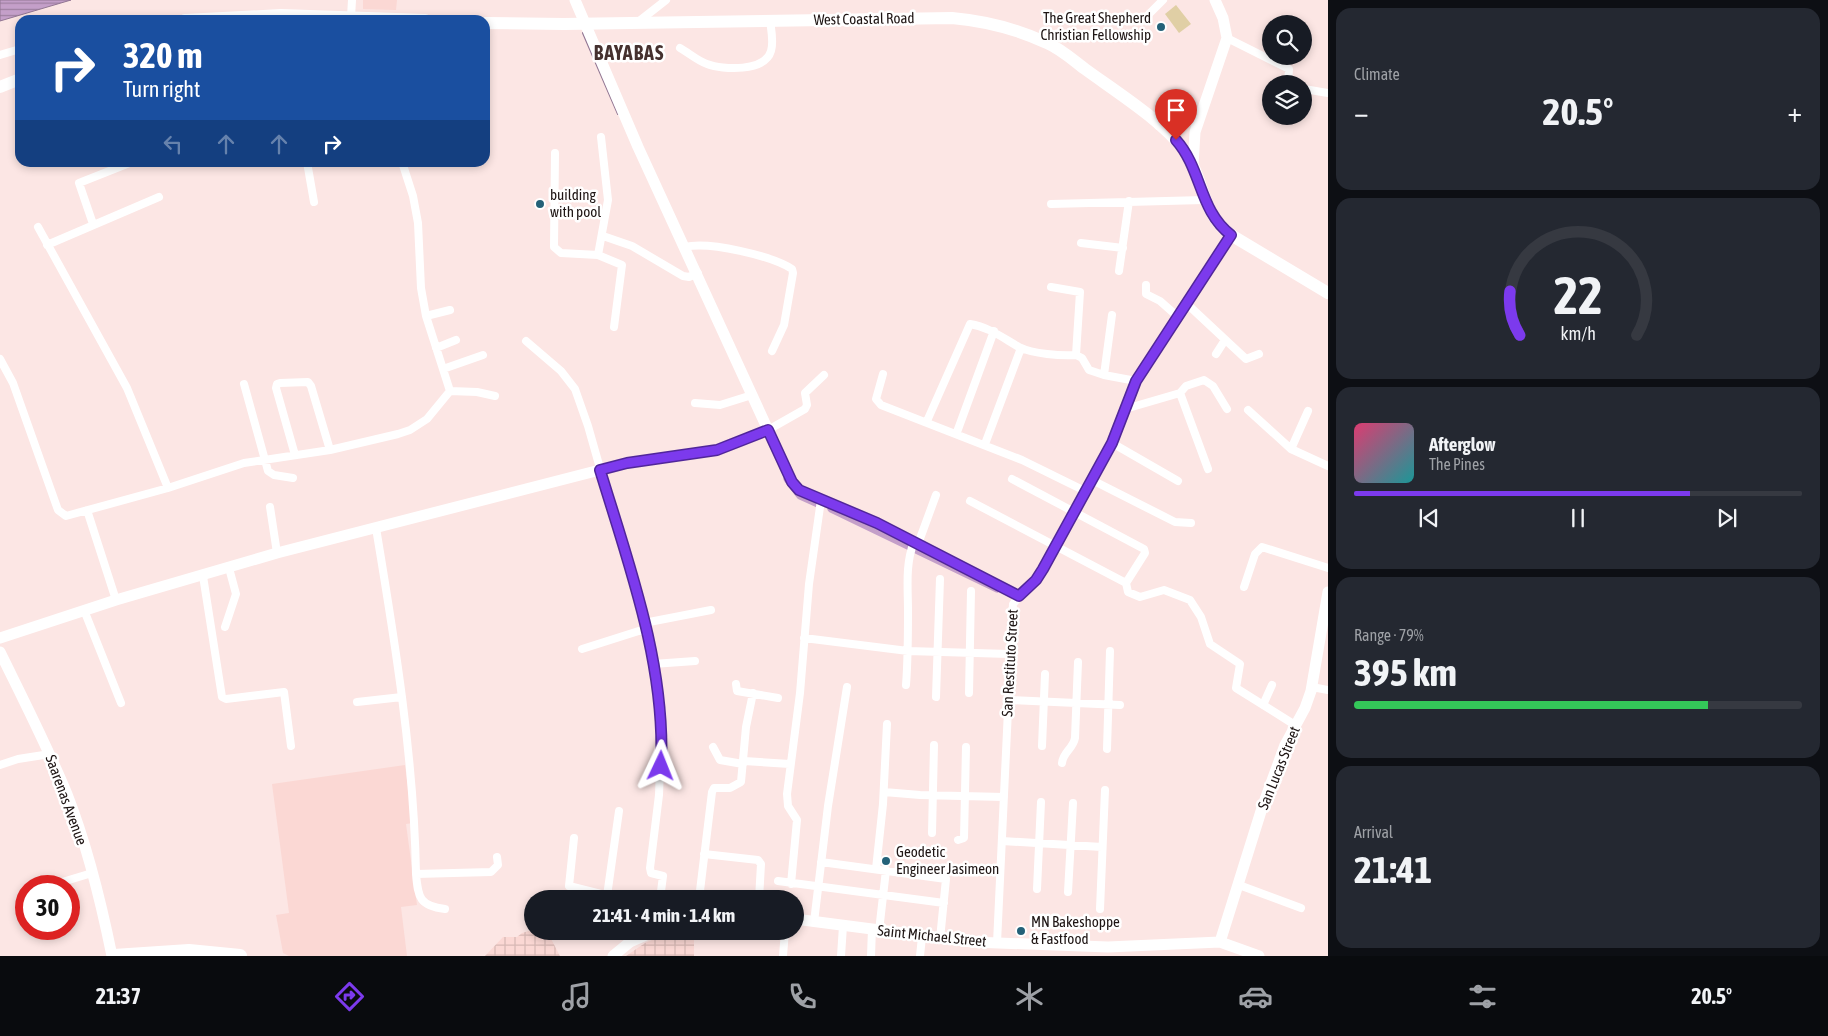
<!DOCTYPE html>
<meta charset="utf-8">
<style>
:root{--surface:#171b24;--page:#242831;--text:#f1f3f6;--muted:#9ea1a6;--line:#363941;--accent:#7c3aed}
body{margin:0;font-family:"Asap Condensed",sans-serif;background:var(--page);color:var(--text);height:100vh;display:flex;flex-direction:column;font-size:19px;white-space:nowrap}
*{box-sizing:border-box;margin:0}
p{font-size:16px;color:var(--muted)}
.icon{flex:none;width:28px;height:28px;fill:none;stroke:currentColor;stroke-width:2;stroke-linecap:round;stroke-linejoin:round}
.map{position:relative;flex:1;overflow:hidden}
.sheet{display:flex;flex-direction:column;gap:8px;padding:8px;background:#0d0f14;width:500px}
.sheet>*{flex:none}
.top-card{position:absolute;left:15px;top:15px;width:475px;height:152px;border-radius:15px;box-shadow:0 2px 8px #0003;background:#1a4fa0;color:#fff;overflow:hidden}
.buttons{position:absolute;left:1262px;top:15px;display:grid;gap:10px}
.buttons a{display:grid;place-items:center;width:50px;height:50px;border-radius:50%;background:var(--surface);box-shadow:0 2px 8px #0003;font-size:25px}
.speed{position:absolute;left:15px;top:875px;display:flex;gap:10px;font-size:25px;font-weight:700;text-align:center}
.speed>*{display:grid;place-content:center;width:65px;height:65px;border-radius:50%;background:var(--surface);box-shadow:0 2px 8px #0003;line-height:1}
.speed .limit{border:8px solid #d22;background:#fff;color:#111}
.pin{position:absolute;display:grid;place-items:center;width:42px;height:42px;color:#fff;margin:-51px -21px;border-radius:50% 50% 50% 0;rotate:-45deg;box-shadow:0 0 5px #0007}
.pin .icon{rotate:45deg}
.me{position:absolute;width:55px;margin:-28px;rotate:2deg;stroke-linejoin:round;filter:drop-shadow(0 0 4px #0008)}
.turn{display:flex;align-items:center;gap:18px;height:105px;padding:0 25px;font-size:22px}
.turn .icon{width:65px;height:65px;stroke-width:2.5}
.turn b{display:block;font-size:35px;line-height:42px}
.lanes{display:flex;align-items:center;height:48px;padding:0 25px;background:#0003;justify-content:center;gap:25px;direction:ltr}
.lanes .off{opacity:.35}
.big{font-size:38px;font-weight:700;line-height:1.1}
.sheet .widget{flex:1;display:flex;flex-direction:column;justify-content:center;gap:8px;min-width:0;padding:0 18px;border-radius:15px;background:var(--page)}
.sheet .dial{align-items:center;gap:0}
.dial svg{height:130px;overflow:visible;fill:none;stroke:var(--line);stroke-width:7;stroke-linecap:round;text-anchor:middle}
.dial text{fill:var(--text);stroke:none}
.song{display:flex;align-items:center;gap:15px}
.cover{width:60px;height:60px;border-radius:8px;background:linear-gradient(135deg,hsl(340 70% 55%),hsl(180 70% 35%))}
.played{height:5px;border-radius:2px;background:linear-gradient(90deg,var(--accent) 75%,var(--line) 75%)}
.keys{display:flex;justify-content:space-around;direction:ltr}
.heat{display:flex;justify-content:space-between;align-items:center;font-size:28px;direction:ltr}
.charge{height:8px;border-radius:4px;background:linear-gradient(90deg,#34c759 79%,var(--line) 0)}
.trip{position:absolute;left:524px;top:890px;width:280px;height:50px;border-radius:25px;background:var(--surface);box-shadow:0 2px 8px #0003;font-weight:700;line-height:50px;text-align:center}
.tab-bar{display:flex;height:80px;justify-content:space-around;align-items:center;background:#090b0e;color:var(--muted)}
.tab-bar .icon{width:35px;height:35px}
.tab-bar .on{color:var(--accent)}
.tab-bar b{font-size:22px;color:var(--text)}
main{display:flex;flex:1;min-height:0}
.map>svg:first-child{display:block}
</style>
<main>
<div class="map">
<svg width="1328" height="956" viewBox="0 0 1328 956">
<defs>
<pattern id="industrial-grid" width="8" height="8" patternUnits="userSpaceOnUse" patternTransform="scale(1.25)"><rect width="8" height="8" fill="#fbd8d4"/><path d="M0 4h8M4 0v8" fill="none" stroke="#d7b8b5"/></pattern>
<pattern id="water-rules" width="6" height="5" patternUnits="userSpaceOnUse" patternTransform="scale(1.25)"><rect width="6" height="5" fill="#c49fc9"/><path d="M0 2.5h6" fill="none" stroke="#9f80a2"/></pattern>
</defs>
<rect width="100%" height="100%" fill="#fce6e4"/>
<path fill="#fbd8d4" d="M363,0H397L396,10L363,9Z
M405,765L413,823L406,824L417,905L401,907L407,956H289L283,953L276,915L289,913L272,784Z"/>
<path fill="url(#industrial-grid)" d="M532,930L542,931L549,935L560,956H485L503,937H517L522,933Z
M672,931H694V956H626L645,943Z"/>
<path fill="#e0cfa5" d="M1176,5L1191,24L1179,33L1165,14Z"/>
<path fill="url(#water-rules)" stroke="#927693" d="M0,0H71L0,21Z"/>
<g fill="none" stroke-linecap="round" stroke-linejoin="round">
<path stroke="#927693" stroke-width="2" d="M583,33L618,114"/>
<path stroke="#c49fc9" stroke-width="7" d="M787,479L800,496L820,505
M831,509L997,589"/>
<path stroke="#fff" stroke-width="8" d="M351,17L352,0
M1143,20L1163,0
M638,22L666,0
M1227,38L1289,69L1288,84
M680,48C689,53 698,61 707,64C723,70 765,72 771,51C774,42 771,29 770,20
M0,55L20,49
M1304,89L1328,93
M555,153L554,247L561,253L598,255L608,200L601,137
M307,162L314,202
M1051,204L1204,200
M93,224L79,183L132,162
M38,227L127,388L168,488
M603,236L632,246L683,276L689,277L698,273
M1081,243L1123,248
M47,245L159,197
M685,247C709,241 772,256 792,269L793,273L784,325L772,351
M598,255L622,265L614,327
M1119,271L1129,201
M1146,285V294L1160,301L1177,316
M1051,287L1080,292L1076,355L1082,358L1089,370L1104,375
M1186,303L1246,359L1259,354
M1112,315L1104,375L1136,381
M426,316L450,310
M526,341L561,371L575,389L588,426L644,623L662,712L659,795L650,868L651,873L663,876L660,899
M436,348L456,340
M1216,354L1225,340
M0,359L13,383L58,510L66,516L168,488L244,463L330,450L398,434L410,430L427,419L450,391L426,316L421,288L418,223L413,196L402,162
M443,369L483,355
M883,374L876,399L881,405L1022,460L1085,491
M824,375L805,393L807,405L805,409L768,430L788,476L799,490L877,523L1019,596
M244,384L268,471L274,475L293,478
M450,391L477,392L495,396
M1180,393L1208,469
M695,403L720,405L752,395
M1125,409L1180,393L1186,386L1204,380L1213,386L1227,409
M1248,410L1291,449L1328,466
M927,421L970,324C989,327 1003,338 1019,347C1033,354 1061,356 1076,355
M957,432L994,331
M1112,443L1178,481
M985,444L1021,348
M1291,449L1308,411
M295,455L276,388L277,384L280,383L308,382L311,386L330,450
M1012,479L1144,549L1145,553L1126,583L1128,592L1140,597L1164,590L1190,600L1201,617L1210,644L1240,664L1236,688L1295,725
M1092,480L1175,522L1191,523
M970,501L1126,583
M270,507L277,553
M87,510L116,600
M376,528C395,642 414,758 416,874L491,872L498,865L497,857
M918,544L936,495
M203,576L222,697L226,699L284,692L291,746
M1244,587L1255,554L1262,547L1328,568
M84,610L121,703
M644,623L711,610
M225,627L236,594L229,568
M804,638L908,651L1009,654
M582,649L645,629
M653,664L695,661
M736,684L737,691L778,698
M906,685C908,660 908,636 908,611C908,588 905,564 914,542
M1312,687L1328,690
M969,693L971,591
M936,697L940,579
M1008,700L1120,705
M357,702L402,697
M1263,705L1272,685
M1042,746L1045,674
M713,747L720,760L743,764
M1107,749L1110,651
M744,761L790,764
M1062,763C1063,752 1073,749 1075,738L1078,662
M0,765L18,759L50,754
M884,792L920,795L1004,797
M932,833L934,745
M574,838L569,886L621,899
M958,840L964,838L966,747
M1002,841L1102,847
M704,854L758,860L761,864L759,899
M821,862L946,879L940,939
M876,869L883,804L887,724
M416,874C418,898 420,906 445,909
M778,881L944,903
M791,884L797,820L788,806L787,794L800,693L809,584L821,500
M1239,885L1301,908
M49,886L92,873
M1037,889L1041,802
M1068,892L1073,803
M607,896L619,811
M21,898L26,896
M699,899L712,792L714,788H730L741,782L746,727L753,693
M1100,909L1105,790
M814,922L828,806L847,687
M879,931L886,870
M997,943L1013,604L1043,569L1112,443L1136,381L1231,235
M783,956L785,931
M841,956L843,926
M871,956L872,929
M920,956L922,937"/>
<path stroke="#fff" stroke-width="11" d="M1159,125L1183,124L1201,113
M1193,166L1195,132L1227,38L1223,18L1215,0
M0,638L116,600L277,553L627,463L717,450L768,430L638,147L575,0
M0,652C23,699 47,746 67,794C87,845 101,902 112,956
M795,919L972,942L1108,947L1220,942L1259,956
M1220,942L1262,808L1285,745L1305,708L1311,691L1328,592
M613,956L630,942L655,931"/>
<path stroke="#fff" stroke-width="12" d="M185,20L281,15L425,20
M485,23L564,24L952,18C985,21 1017,29 1047,43C1061,49 1073,60 1085,69C1115,91 1163,121 1184,150C1205,179 1200,212 1231,235L1328,293
M0,87L20,79"/>
<path stroke="#fff" stroke-width="14" d="M114,956L189,951L240,956"/>
</g>
<g fill="none" stroke-linecap="round" stroke-linejoin="round">
<defs>
<path id="route" d="M661,766C666,665 629,565 600,470L627,463L717,450L768,430L792,482L799,490L877,523L1019,596L1036,580L1043,569L1112,443L1136,381L1231,235C1199,211 1202,169 1176,140"/>
</defs>
<use href="#route" stroke="#51269a" stroke-width="12"/>
<use href="#route" stroke="#7c3aed" stroke-width="9"/>
</g>
<g fill="#246178" stroke="#fff" stroke-width="2">
<circle cx="1161" cy="27" r="5"/>
<circle cx="540" cy="204" r="5"/>
<circle cx="886" cy="861" r="5"/>
<circle cx="1021" cy="931" r="5"/>
</g>
<g text-anchor="middle" stroke-width="5" stroke-linejoin="round" paint-order="stroke">
<g font-size="15" fill="#1e1514" stroke="#fff" text-anchor="start">
<text x="1151" y="23" text-anchor="end">The Great Shepherd<tspan x="1151" dy="17">Christian Fellowship</tspan></text>
<text x="550" y="200">building<tspan x="550" dy="17">with pool</tspan></text>
<text x="896" y="857">Geodetic<tspan x="896" dy="17">Engineer Jasimeon</tspan></text>
<text x="1031" y="927">MN Bakeshoppe<tspan x="1031" dy="17">&amp; Fastfood</tspan></text>
</g>
<g font-size="15" fill="#1e1514" stroke="#fff">
<text transform="translate(864 19) rotate(-1)" y="5">West Coastal Road</text>
<text transform="translate(1010 663) rotate(-87)" y="5">San Restituto Street</text>
<text transform="translate(1279 768) rotate(-68)" y="5">San Lucas Street</text>
<text transform="translate(66 800) rotate(70)" y="5">Saarenas Avenue</text>
<text transform="translate(932 936) rotate(6)" y="5">Saint Michael Street</text>
</g>
<g font-size="20" font-weight="bold" letter-spacing="1" fill="#45312f" stroke="#fff">
<text x="629" y="60">BAYABAS</text>
</g>
</g>
</svg>
<div class="buttons">
<a><svg class="icon" aria-label="search" viewBox="0 0 24 24"><circle cx="10" cy="10" r="6"/><path d="M15 15l6 6"/></svg></a>
<a><svg class="icon" aria-label="layers" viewBox="0 0 24 24"><path d="M12 4l9 5-9 5-9-5zM3 14l9 5 9-5"/></svg></a>
</div>
<div class="speed"><div class="limit">30</div></div>
<div class="pin" style="left:1176px;top:140px;background:#d93025"><svg class="icon" aria-label="arrive" viewBox="0 0 24 24"><path d="M6 21V4h12l-3 4 3 4H6"/></svg></div>
<svg class="me" style="left:661px;top:766px" viewBox="-20 -20 40 40"><path d="M0-17L14 15 0 8-14 15z" fill="#7c3aed" stroke="#fff" stroke-width="4"/></svg>
<div class="trip">21:41 · 4 min · 1.4 km</div>
<div class="top-card">
<div class="turn"><svg class="icon" aria-label="right" viewBox="0 0 24 24"><path d="M7 20v-9h11M14 6l5 5-5 5"/></svg><div><b>320 m</b>Turn right</div></div>
<div class="lanes"><svg class="icon off" aria-label="left" viewBox="0 0 24 24"><path d="M17 20v-9H6M10 6l-5 5 5 5"/></svg><svg class="icon off" aria-label="ahead" viewBox="0 0 24 24"><path d="M12 20V5M6 11l6-6 6 6"/></svg><svg class="icon off" aria-label="ahead" viewBox="0 0 24 24"><path d="M12 20V5M6 11l6-6 6 6"/></svg><svg class="icon" aria-label="right" viewBox="0 0 24 24"><path d="M7 20v-9h11M14 6l5 5-5 5"/></svg></div>
</div>
</div>
<section class="sheet">
<div class="widget"><p>Climate</p>
<div class="heat"><a>−</a><b class="big">20.5°</b><a>+</a></div>
</div>
<div class="widget dial"><svg viewBox="0 0 100 80">
<path d="M14 69A42 42 0 1 1 86 69"/>
<path d="M14 69A42 42 0 0 1 8 42" stroke="#7c3aed"/>
<text x="50" y="56" font-size="32" font-weight="700">22</text>
<text x="50" y="72" font-size="11">km/h</text>
</svg></div>
<div class="widget">
<div class="song"><i class="cover"></i><div><b>Afterglow</b><p>The Pines</p></div></div>
<div class="played"></div>
<div class="keys"><svg class="icon" aria-label="previous" viewBox="0 0 24 24"><path d="M18 5L8 12l10 7zM5 5v14"/></svg><svg class="icon" aria-label="pause" viewBox="0 0 24 24"><path d="M8 5v14M16 5v14"/></svg><svg class="icon" aria-label="next" viewBox="0 0 24 24"><path d="M6 5l10 7-10 7zM19 5v14"/></svg></div>
</div>
<div class="widget"><p>Range · 79%</p><b class="big">395 km</b><div class="charge"></div></div>
<div class="widget"><p>Arrival</p><b class="big">21:41</b></div>
</section>
</main>
<nav class="tab-bar">
<b>21:37</b>
<svg class="icon on" aria-label="directions" viewBox="0 0 24 24"><path d="M12 3l9 9-9 9-9-9zM9 14v-3h6M13 9l2 2-2 2"/></svg>
<svg class="icon" aria-label="music" viewBox="0 0 24 24"><path d="M9 18V5l10-2v13"/><circle cx="6" cy="18" r="3"/><circle cx="16" cy="16" r="3"/></svg>
<svg class="icon" aria-label="phone" viewBox="0 0 24 24"><path d="M5 4h4l2 5-3 2q2 4 5 5l2-3 5 2v4C11 20 4 13 5 4z"/></svg>
<svg class="icon" aria-label="climate" viewBox="0 0 24 24"><path d="M12 3v18M4 7l16 10M4 17L20 7"/></svg>
<svg class="icon" aria-label="car" viewBox="0 0 24 24"><path d="M5 17H2v-5l4-1 3-4h7l3 4 3 1v5h-3M9 17h6M6 11h13"/><circle cx="7" cy="17" r="2"/><circle cx="17" cy="17" r="2"/></svg>
<svg class="icon" aria-label="filters" viewBox="0 0 24 24"><path d="M4 7h16M4 17h16"/><circle cx="9" cy="7" r="2"/><circle cx="15" cy="17" r="2"/></svg>
<b>20.5°</b>
</nav>
